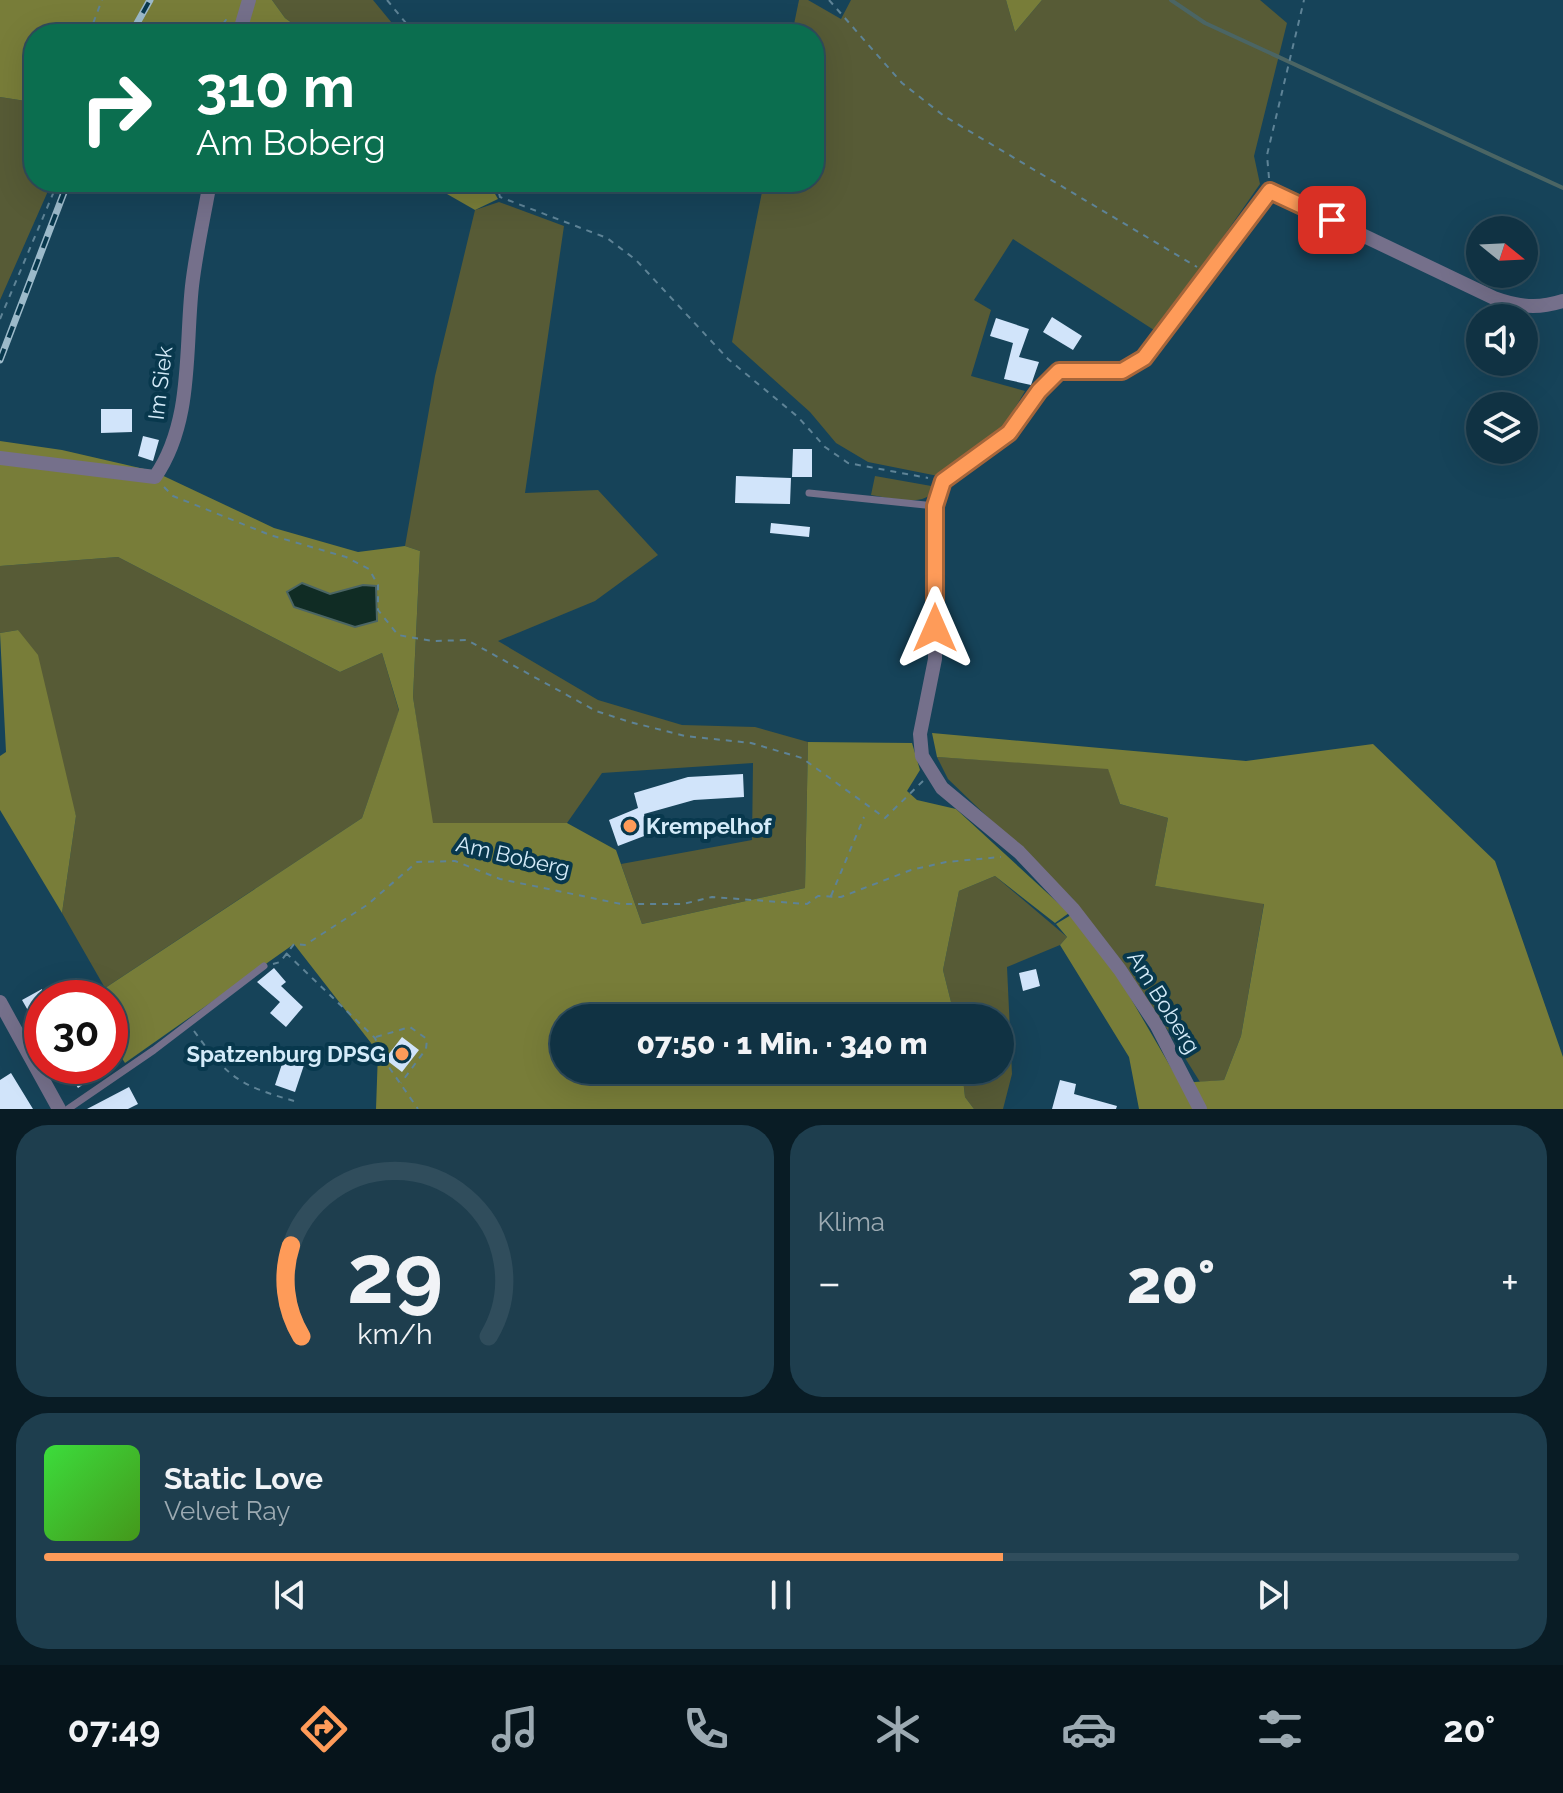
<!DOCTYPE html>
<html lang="de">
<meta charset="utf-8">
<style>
:root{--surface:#103243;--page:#1e3e4e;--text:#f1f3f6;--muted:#9caab2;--line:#304d5c;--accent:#fe9b59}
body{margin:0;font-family:Raleway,sans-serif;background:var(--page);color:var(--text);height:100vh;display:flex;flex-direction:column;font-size:30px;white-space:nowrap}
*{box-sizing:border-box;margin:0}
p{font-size:26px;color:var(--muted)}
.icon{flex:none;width:44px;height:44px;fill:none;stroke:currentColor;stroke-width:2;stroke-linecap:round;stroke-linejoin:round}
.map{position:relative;height:1109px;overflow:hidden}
.panel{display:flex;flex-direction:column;gap:16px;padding:16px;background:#091c25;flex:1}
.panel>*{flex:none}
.banner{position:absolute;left:24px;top:24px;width:800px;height:168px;border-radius:32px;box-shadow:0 8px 32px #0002,0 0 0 2px var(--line);background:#0b6e4f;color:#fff;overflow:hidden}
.needle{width:52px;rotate:108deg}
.buttons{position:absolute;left:1466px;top:216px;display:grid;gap:16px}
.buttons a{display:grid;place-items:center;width:72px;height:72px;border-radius:50%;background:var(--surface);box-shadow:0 8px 32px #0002,0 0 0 2px var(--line);font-size:40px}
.speed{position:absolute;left:24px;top:980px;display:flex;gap:16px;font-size:40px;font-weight:700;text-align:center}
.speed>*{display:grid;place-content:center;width:104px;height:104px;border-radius:50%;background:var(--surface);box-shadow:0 8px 32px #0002,0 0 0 2px var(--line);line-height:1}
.speed .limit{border:12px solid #d22;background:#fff;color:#111}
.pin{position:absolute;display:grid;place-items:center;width:68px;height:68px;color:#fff;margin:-34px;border-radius:16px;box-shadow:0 4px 12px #0006}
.me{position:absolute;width:88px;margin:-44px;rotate:0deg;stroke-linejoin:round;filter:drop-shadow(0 0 6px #0008)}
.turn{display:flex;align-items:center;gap:28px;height:168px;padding:0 40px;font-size:36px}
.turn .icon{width:104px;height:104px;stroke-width:2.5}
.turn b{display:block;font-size:56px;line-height:68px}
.big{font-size:60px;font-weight:800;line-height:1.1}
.panel .tile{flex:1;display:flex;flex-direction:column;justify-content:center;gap:12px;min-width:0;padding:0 28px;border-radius:32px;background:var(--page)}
.panel .dial{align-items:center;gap:0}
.dial svg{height:208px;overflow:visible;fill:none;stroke:var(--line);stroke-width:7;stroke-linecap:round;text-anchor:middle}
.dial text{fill:var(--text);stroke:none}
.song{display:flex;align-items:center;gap:24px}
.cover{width:96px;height:96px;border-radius:12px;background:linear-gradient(135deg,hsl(120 70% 55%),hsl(100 70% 35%))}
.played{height:8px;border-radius:4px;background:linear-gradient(90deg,var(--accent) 65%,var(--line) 65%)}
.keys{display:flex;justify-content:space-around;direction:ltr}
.heat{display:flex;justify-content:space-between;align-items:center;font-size:44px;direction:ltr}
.panel .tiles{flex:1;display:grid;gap:16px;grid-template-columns:1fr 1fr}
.tile:last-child{grid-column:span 2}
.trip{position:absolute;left:550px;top:1004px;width:464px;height:80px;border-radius:40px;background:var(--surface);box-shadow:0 8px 32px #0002,0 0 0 2px var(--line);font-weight:800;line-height:80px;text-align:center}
.tab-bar{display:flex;height:128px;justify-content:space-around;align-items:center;background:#06141b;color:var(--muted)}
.tab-bar .icon{width:56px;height:56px}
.tab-bar .selected{color:var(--accent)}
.tab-bar b{font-size:36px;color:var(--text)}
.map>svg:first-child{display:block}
</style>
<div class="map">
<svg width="1563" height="1109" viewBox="0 0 1563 1109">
<rect width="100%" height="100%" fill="#164359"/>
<path fill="#575b36" d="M272,0H373L401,34H307L285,18Z
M799,0H808L841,19L851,0H1006L1015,32L1042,0H1260L1287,23L1254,156L1260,184L1157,332L1013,239L974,300L991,310L971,376L1025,391L1003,428L938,476L868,462L836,443L810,412L732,342L764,182H814V34H792Z
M0,97L32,102L34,182H52L0,300Z
M499,202L564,226L525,493L598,490L658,555L595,601L498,641L598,700L682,725L755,727L808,742L805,888L642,924L621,864L752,840L753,763L602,773L567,823H432L413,697L420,551L405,546L435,376L475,210Z
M875,476L937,487C926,509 892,498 871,495Z
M118,557L340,672L382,653L399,711L362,818L105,988L62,913L76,816L18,630L0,633V566Z
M937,757L1108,768L1120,804L1168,818L1155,886L1264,903L1241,1036L1224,1080L1200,1082L1167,1029L1072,898L948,779Z
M995,876L1067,937L1060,945L1007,967L1012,1074L1003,1109H974L965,1097L962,1070H1000V1018H955L943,970L959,891Z"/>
<path fill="#787d39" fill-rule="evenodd" d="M0,0H272L285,18L307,34H34V122L32,102L0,97Z
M1006,0H1042L1015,32Z
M426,182H488L498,199L475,210Z
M0,441L62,450L153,471L274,528L358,552L405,546L420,551L413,697L433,823H567L616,850L642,924L805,888L808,742L912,743L920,770L907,791L917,800L956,809L1069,913L1055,923L995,876L959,891L943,970L955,1018H564V1070H962L965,1097L974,1109H376L378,1052L294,944L125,1063L110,1040V998H90L362,818L399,710L382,653L340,672L118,557L0,566ZM302,583L330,594L363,585H376L377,621L355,627L294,607Z
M18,630L38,655L76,816L62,913L0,810V756L6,752L0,633Z
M932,733L1246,761L1373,744L1495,861L1563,1057V1109H1139L1129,1057L1060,945L1067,937L1056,924L1071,915L1116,973L1180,1083L1224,1080L1241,1036L1264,904L1155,886L1168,818L1120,804L1108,769L937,757Z"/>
<path fill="#102c24" stroke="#4b6564" stroke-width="2" d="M302,583L330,594L363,585L376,586L377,621L355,627L294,607L287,592Z"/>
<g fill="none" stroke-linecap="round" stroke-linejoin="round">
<path stroke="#4b6564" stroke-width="4" d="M1171,0L1205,23L1563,188"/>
</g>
<path fill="#d1e4fa" d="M1052,317L1082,336L1073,350L1043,332Z
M996,318L1029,329L1019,357L1039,362L1031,385L1004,379L1013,343L990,336Z
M101,409H132V432L101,433Z
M143,436L159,440L153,461L138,456Z
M793,449H812V477H792Z
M736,476L791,478L790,504L735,503Z
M771,523L810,527L809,537L770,533Z
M743,774L744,797L694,800L644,814L652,833L618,846L609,820L638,808L634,793L688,777Z
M274,968L286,982L281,986L303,1007L286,1027L270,1013L280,1002L257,982Z
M1036,969L1040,986L1023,991L1019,973Z
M42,989V1016L34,1021L22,1000Z
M402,1037L419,1050L402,1072L385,1059Z
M285,1055L305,1062L295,1092L275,1085Z
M64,1066H110L78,1088Z
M11,1073L33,1109H0V1080Z
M1060,1080L1076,1084L1074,1094L1117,1106L1116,1109H1052Z
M129,1087L138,1104L128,1109H87Z"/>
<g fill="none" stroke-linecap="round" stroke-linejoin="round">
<path stroke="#5e8396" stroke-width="2" stroke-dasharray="6 6" stroke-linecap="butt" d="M387,0L415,34
M829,0L902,83L944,116L1197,267
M89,34L102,0
M216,34L228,17
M1269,178L1267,155L1304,0
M496,182L500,197L607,238L636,260L728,359L798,417L825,447L848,463L928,478
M0,319L58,182
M164,487L173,496L270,535L346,557L369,569L378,585V610L398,635L433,641L467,640L596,711L630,722L685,736L751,743L802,758L885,818L923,781
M831,896L864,817
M286,953L375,1038L384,1060L418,1109
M273,964L280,962L294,944L305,945L367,905L417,862L455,861L500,879L621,904H683L712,897L807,904L818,896L841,897L911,870L946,862L1001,857
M194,1031C228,1078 239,1085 294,1101
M376,1037L410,1027L427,1039L426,1049L401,1083"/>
<path stroke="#75708b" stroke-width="7" d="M809,493L935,506
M68,1109L154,1050L264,966"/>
<path stroke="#75708b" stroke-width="14" d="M239,34L249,0
M0,458L155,477C193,422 185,350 192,286C196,251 204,216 210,182
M0,1002L59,1109
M1200,1109L1157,1026L1120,970L1073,909L1019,852L942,788L922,756L920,734L935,659V506L943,481L1009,433L1039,391L1059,371H1122L1144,358L1270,191L1494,298C1519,307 1538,309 1563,301"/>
<defs>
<path id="rail" d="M131,34L150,0
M0,360L68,182"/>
</defs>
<use href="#rail" stroke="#9cbaca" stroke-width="7"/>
<use href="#rail" stroke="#08384d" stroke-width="4" stroke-dasharray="12" stroke-linecap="butt"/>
</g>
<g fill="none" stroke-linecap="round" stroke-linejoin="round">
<defs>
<path id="route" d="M935,628V506L943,481L1009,433L1039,391L1059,371H1122L1144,358L1270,191L1332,220"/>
</defs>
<use href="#route" stroke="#a5653a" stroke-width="20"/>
<use href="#route" stroke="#fe9b59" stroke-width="14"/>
</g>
<g fill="#fe9b59" stroke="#08384d" stroke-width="3">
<circle cx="630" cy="826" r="8"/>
<circle cx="402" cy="1054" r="8"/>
</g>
<g text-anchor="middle" stroke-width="8" stroke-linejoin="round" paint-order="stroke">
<g font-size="22" fill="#d4ebf9" stroke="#08384d">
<text transform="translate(160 383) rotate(-83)" y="8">Im Siek</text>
<text transform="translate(513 856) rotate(13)" y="8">Am Boberg</text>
<text transform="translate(1164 1002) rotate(58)" y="8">Am Boberg</text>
</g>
<g font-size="22" font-weight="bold" fill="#d4ebf9" stroke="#08384d" text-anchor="start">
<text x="646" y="834">Krempelhof</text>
<text x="386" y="1062" text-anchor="end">Spatzenburg DPSG</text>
</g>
</g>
</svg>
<div class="buttons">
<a><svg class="needle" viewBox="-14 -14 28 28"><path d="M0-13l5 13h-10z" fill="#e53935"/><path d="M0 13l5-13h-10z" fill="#9caab2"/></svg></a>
<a><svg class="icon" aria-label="sound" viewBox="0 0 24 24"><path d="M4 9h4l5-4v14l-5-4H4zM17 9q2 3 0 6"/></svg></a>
<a><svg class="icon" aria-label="layers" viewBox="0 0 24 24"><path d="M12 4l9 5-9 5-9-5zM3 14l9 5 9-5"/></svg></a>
</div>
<div class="speed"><div class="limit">30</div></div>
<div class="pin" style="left:1332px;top:220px;background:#d93025"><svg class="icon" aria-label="arrive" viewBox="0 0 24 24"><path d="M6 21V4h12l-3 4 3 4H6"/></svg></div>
<svg class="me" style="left:935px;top:628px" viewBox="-20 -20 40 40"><path d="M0-17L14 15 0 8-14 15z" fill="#fe9b59" stroke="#fff" stroke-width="4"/></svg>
<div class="trip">07:50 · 1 Min. · 340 m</div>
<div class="banner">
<div class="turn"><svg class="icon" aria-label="right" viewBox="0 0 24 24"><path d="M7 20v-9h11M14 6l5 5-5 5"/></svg><div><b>310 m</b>Am Boberg</div></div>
</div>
</div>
<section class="panel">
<div class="tiles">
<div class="tile dial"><svg viewBox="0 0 100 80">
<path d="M14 69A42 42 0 1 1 86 69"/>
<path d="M14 69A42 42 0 0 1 10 34" stroke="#fe9b59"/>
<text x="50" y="56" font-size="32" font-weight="700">29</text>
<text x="50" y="72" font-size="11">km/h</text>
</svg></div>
<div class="tile"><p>Klima</p>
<div class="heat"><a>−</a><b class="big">20°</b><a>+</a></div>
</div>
<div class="tile">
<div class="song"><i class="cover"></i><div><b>Static Love</b><p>Velvet Ray</p></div></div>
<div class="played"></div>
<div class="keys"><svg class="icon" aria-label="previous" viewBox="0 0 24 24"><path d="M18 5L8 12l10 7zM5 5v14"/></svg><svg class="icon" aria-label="pause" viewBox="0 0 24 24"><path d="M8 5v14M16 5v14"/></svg><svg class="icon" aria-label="next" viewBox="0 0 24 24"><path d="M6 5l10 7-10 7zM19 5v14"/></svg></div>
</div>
</div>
</section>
<nav class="tab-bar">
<b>07:49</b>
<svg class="icon selected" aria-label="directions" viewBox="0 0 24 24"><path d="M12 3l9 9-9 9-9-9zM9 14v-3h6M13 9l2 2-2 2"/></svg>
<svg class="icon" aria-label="music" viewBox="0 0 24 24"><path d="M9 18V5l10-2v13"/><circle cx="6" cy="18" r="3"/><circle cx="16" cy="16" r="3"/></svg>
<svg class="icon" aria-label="phone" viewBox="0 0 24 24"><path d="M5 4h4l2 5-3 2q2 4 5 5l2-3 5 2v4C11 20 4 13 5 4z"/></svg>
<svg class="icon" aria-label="climate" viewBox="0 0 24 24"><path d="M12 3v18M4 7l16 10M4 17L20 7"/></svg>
<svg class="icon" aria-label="car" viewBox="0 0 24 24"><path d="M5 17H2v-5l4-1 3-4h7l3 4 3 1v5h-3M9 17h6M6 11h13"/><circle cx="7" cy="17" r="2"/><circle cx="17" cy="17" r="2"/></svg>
<svg class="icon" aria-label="filters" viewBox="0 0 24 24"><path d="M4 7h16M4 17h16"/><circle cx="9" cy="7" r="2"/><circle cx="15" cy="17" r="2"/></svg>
<b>20°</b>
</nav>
